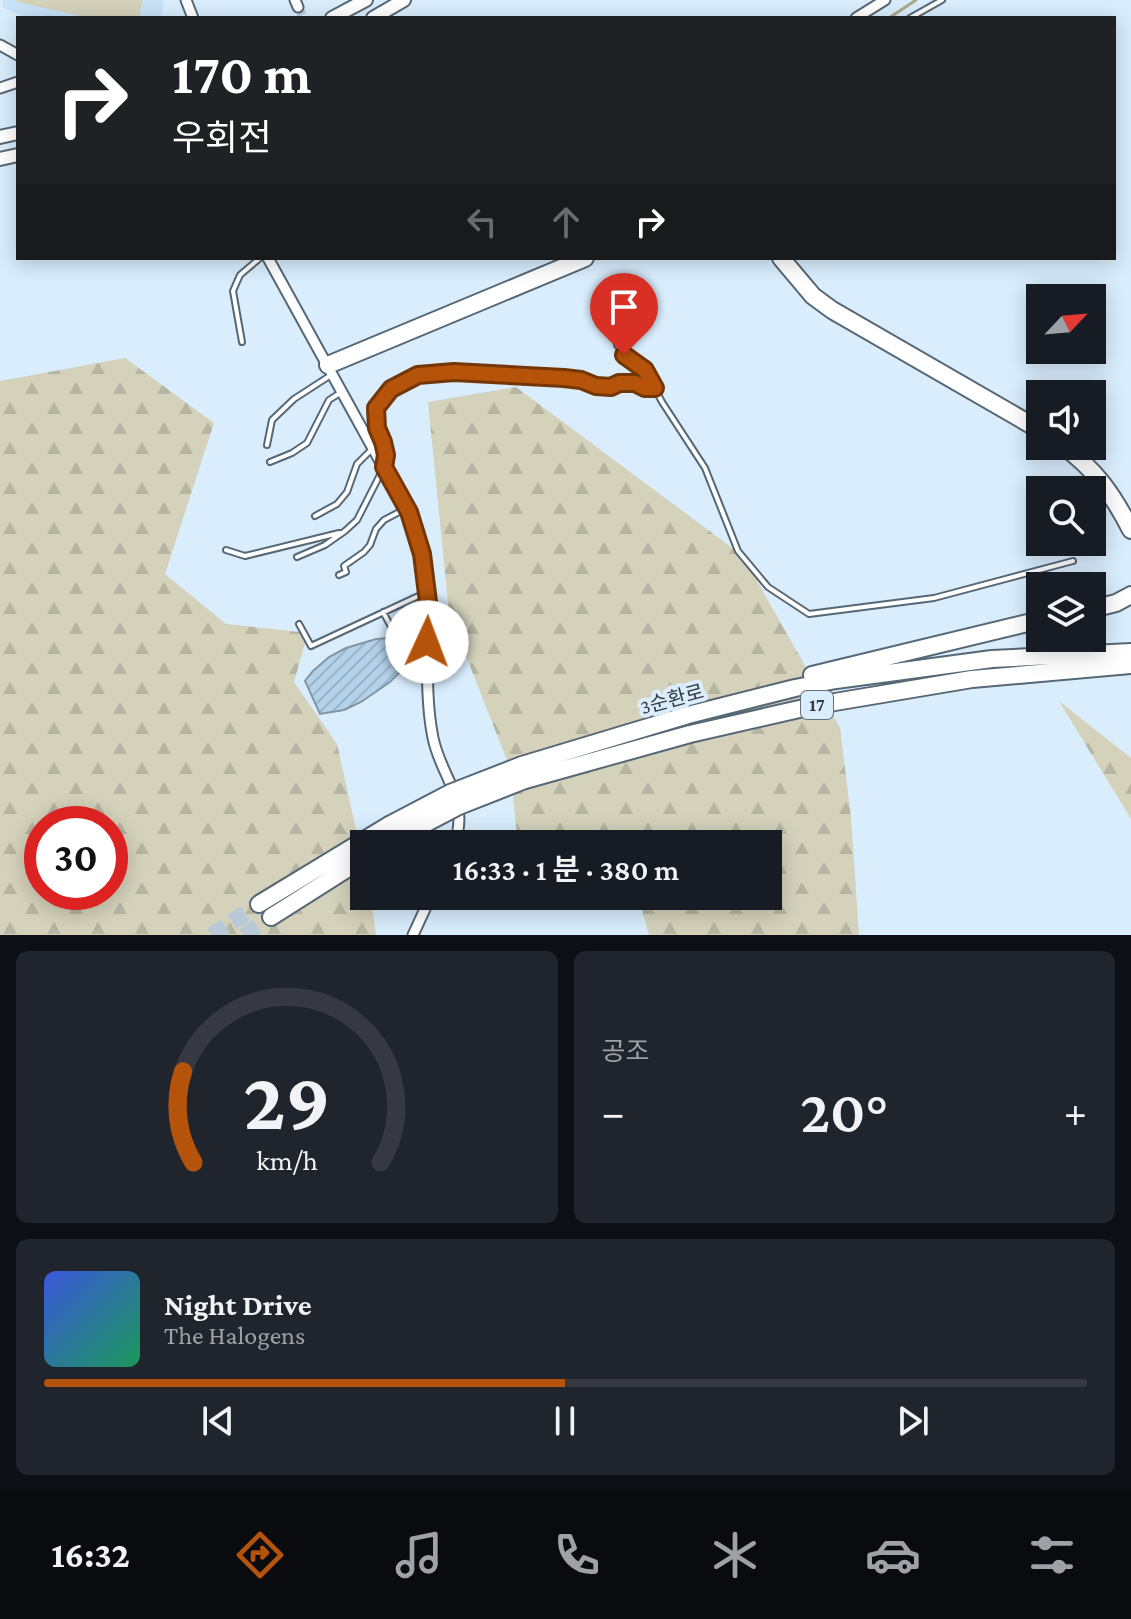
<!DOCTYPE html>
<html lang="ko">
<meta charset="utf-8">
<style>
:root{--surface:#171b24;--page:#20242c;--text:#f1f3f6;--muted:#9ea1a6;--line:#363941;--accent:#b45309}
body{margin:0;font-family:"Crimson Pro","Noto Sans KR",serif;background:var(--page);color:var(--text);height:100vh;display:flex;flex-direction:column;font-size:30px;white-space:nowrap}
*{box-sizing:border-box;margin:0}
p{font-size:26px;color:var(--muted)}
.icon{flex:none;width:44px;height:44px;fill:none;stroke:currentColor;stroke-width:2;stroke-linecap:round;stroke-linejoin:round}
.map{position:relative;height:935px;overflow:hidden}
.panel{display:flex;flex-direction:column;gap:16px;padding:16px;background:#0d0f14;flex:1}
.panel>*{flex:none}
.guide{position:absolute;left:16px;top:16px;width:1100px;height:244px;border-radius:0px;box-shadow:0 4px 20px #0003;background:#202124;color:#fff;overflow:hidden}
.needle{width:52px;rotate:64deg}
.fabs{position:absolute;left:1026px;top:284px;display:grid;gap:16px}
.fabs a{display:grid;place-items:center;width:80px;height:80px;border-radius:0px;background:var(--surface);box-shadow:0 4px 20px #0003;font-size:40px}
.speed{position:absolute;left:24px;top:806px;display:flex;gap:16px;font-size:40px;font-weight:700;text-align:center}
.speed>*{display:grid;place-content:center;width:104px;height:104px;border-radius:50%;background:var(--surface);box-shadow:0 4px 20px #0003;line-height:1}
.speed .limit{border:12px solid #d22;background:#fff;color:#111}
.pin{position:absolute;display:grid;place-items:center;width:68px;height:68px;color:#fff;margin:-82px -34px;border-radius:50% 50% 50% 0;rotate:-45deg;box-shadow:0 0 8px #0007}
.pin .icon{rotate:45deg}
.me{position:absolute;width:88px;margin:-44px;rotate:2deg;stroke-linejoin:round;filter:drop-shadow(0 0 6px #0008)}
.turn{display:flex;align-items:center;gap:28px;height:168px;padding:0 24px;font-size:36px}
.turn .icon{width:104px;height:104px;stroke-width:2.5}
.turn b{display:block;font-size:56px;line-height:68px}
.lanes{display:flex;align-items:center;height:76px;padding:0 24px;background:#0003;justify-content:center;gap:40px;direction:ltr}
.lanes .off{opacity:.35}
.big{font-size:60px;font-weight:600;line-height:1.1}
.panel .tile{flex:1;display:flex;flex-direction:column;justify-content:center;gap:12px;min-width:0;padding:0 28px;border-radius:12px;background:var(--page)}
.panel .dial{align-items:center;gap:0}
.dial svg{height:208px;overflow:visible;fill:none;stroke:var(--line);stroke-width:7;stroke-linecap:round;text-anchor:middle}
.dial text{fill:var(--text);stroke:none}
.song{display:flex;align-items:center;gap:24px}
.cover{width:96px;height:96px;border-radius:12px;background:linear-gradient(135deg,hsl(230 70% 55%),hsl(150 70% 35%))}
.played{height:8px;border-radius:4px;background:linear-gradient(90deg,var(--accent) 50%,var(--line) 50%)}
.keys{display:flex;justify-content:space-around;direction:ltr}
.heat{display:flex;justify-content:space-between;align-items:center;font-size:44px;direction:ltr}
.panel .tiles{flex:1;display:grid;gap:16px;grid-template-columns:1fr 1fr}
.tile:last-child{grid-column:span 2}
.trip{position:absolute;left:350px;top:830px;width:432px;height:80px;border-radius:0px;background:var(--surface);box-shadow:0 4px 20px #0003;font-weight:600;line-height:80px;text-align:center}
.menu{display:flex;height:128px;justify-content:space-around;align-items:center;background:#090b0e;color:var(--muted)}
.menu .icon{width:56px;height:56px}
.menu .selected{color:var(--accent)}
.menu b{font-size:36px;color:var(--text)}
.map>svg:first-child{display:block}
</style>
<div class="map">
<svg width="1131" height="935" viewBox="0 0 1131 935">
<defs>
<pattern id="forest-firs" width="22" height="20" patternUnits="userSpaceOnUse" patternTransform="scale(2)"><rect width="22" height="20" fill="#d4d2bb"/><path d="M5 1l3.5 6h-7zM16 11l3.5 6h-7z" fill="#b6b5a2"/></pattern>
<pattern id="building-hatch" width="6" height="6" patternUnits="userSpaceOnUse" patternTransform="scale(2)"><rect width="6" height="6" fill="#b3d1e9"/><path d="M-1 1l2-2M0 6l6-6M5 7l2-2" fill="none" stroke="#9ab4c9"/></pattern>
</defs>
<rect width="100%" height="100%" fill="#d9edfd"/>
<path fill="#c8e2f8" d="M3,0H164L161,18H27L2,7Z"/>
<path fill="url(#forest-firs)" fill-rule="evenodd" d="M125,358L214,423L165,574L226,624L308,633L294,682L337,744L364,865V896H371L376,935H0V381ZM42,824H110V892H42Z
M516,387L743,556L840,728L851,817L859,935H649L638,896H768V844H518L510,768L449,613L428,402Z
M1059,701L1131,758V819Z"/>
<path fill="#d4d2bb" d="M18,0H143L139,18H90L17,2Z"/>
<g fill="none" stroke-linecap="round" stroke-linejoin="round">
<path stroke="#aca987" stroke-width="3" d="M889,18L916,0"/>
</g>
<path fill="url(#building-hatch)" stroke="#8295a4" stroke-width="2" d="M389,638L403,669L390,682L361,702L344,710L320,714L305,681L313,671L329,657L346,648L376,639Z"/>
<g fill="none" stroke-linecap="round" stroke-linejoin="round">
<path stroke="#b8c9d7" stroke-width="9" stroke-dasharray="9 4.5" stroke-linecap="butt" d="M298,7L304,18"/>
<path stroke="#b8c9d7" stroke-width="16" stroke-dasharray="16 8" stroke-linecap="butt" d="M212,935L259,904
M244,935L271,917"/>
<defs>
<path id="lane" d="M910,18L942,0
M614,320L617,345L624,355L645,370L662,402L705,468L738,551L768,587L809,614L934,598L1073,561
M242,342L233,291L240,275L260,258
M267,445L272,420L294,399L331,375
M270,462L292,453L307,443L329,400L340,393
M315,516L337,504L347,492L357,464L372,449
M226,550L245,556L339,533
M297,557L325,545L345,531L357,520L384,467L386,455L376,421V408L391,389L401,383L418,375L454,372L547,376L581,380L596,386L611,387L619,383H635L645,388H654
M339,575L346,572L344,566L364,552L370,545L376,529L384,520L405,509
M383,612L399,641
M299,624L311,646L425,593"/>
<path id="street" d="M186,0L193,18
M295,0L298,7
M856,18L885,0
M0,45L18,55
M0,88L18,82
M268,258L414,523C421,549 427,575 428,602C429,648 424,693 433,738C442,780 469,796 455,844
M413,935L431,896"/>
<path id="secondary" d="M332,18L366,0
M373,18L404,0
M0,137L18,133
M0,159L18,155"/>
<path id="highway" d="M781,258L813,296L832,310L1040,430
M328,365L585,258
M1063,446C1095,469 1113,495 1131,530
M1092,609L1116,603L1131,595
M812,675L1040,620
M522,765L688,715L795,688L836,680L992,659L1131,652
M525,780L690,734L817,705L972,679L1131,665
M259,904L389,825
M271,917L364,858"/>
</defs>
<use href="#lane" stroke="#566775" stroke-width="8"/>
<use href="#street" stroke="#566775" stroke-width="13"/>
<use href="#secondary" stroke="#566775" stroke-width="16"/>
<use href="#highway" stroke="#566775" stroke-width="20"/>
<use href="#lane" stroke="#fff" stroke-width="4"/>
<use href="#street" stroke="#fff" stroke-width="9"/>
<use href="#secondary" stroke="#fff" stroke-width="12"/>
<use href="#highway" stroke="#fff" stroke-width="16"/>
<defs>
<path id="highway-bridge" d="M389,825L450,793L522,765
M387,844L459,806L525,780"/>
</defs>
<use href="#highway-bridge" stroke="#566775" stroke-width="20" stroke-linecap="butt"/>
<use href="#highway-bridge" stroke="#fff" stroke-width="16"/>
</g>
<g fill="none" stroke-linecap="round" stroke-linejoin="round">
<defs>
<path id="route" d="M427,642L428,602L422,554L409,512L384,467L386,455L383,442L377,428L376,408L391,389L418,375L454,372L564,378L581,380L596,386L611,387L619,383H635L645,388H655L645,370L624,355"/>
</defs>
<use href="#route" stroke="#753606" stroke-width="20"/>
<use href="#route" stroke="#b45309" stroke-width="14"/>
</g>
<g text-anchor="middle" stroke-width="8" stroke-linejoin="round" paint-order="stroke">
<rect fill="#d9edfd" stroke="#657079" stroke-width="2" x="801" y="691" width="32" height="28" rx="6"/>
<g font-size="18" font-weight="bold" fill="#333a41">
<text x="817" y="711">17</text>
</g>
<g font-size="20" fill="#333a41" stroke="#d9edfd">
<text transform="translate(672 699) rotate(-15)" y="7">3순환로</text>
</g>
</g>
</svg>
<div class="fabs">
<a><svg class="needle" viewBox="-14 -14 28 28"><path d="M0-13l5 13h-10z" fill="#e53935"/><path d="M0 13l5-13h-10z" fill="#9ea1a6"/></svg></a>
<a><svg class="icon" aria-label="sound" viewBox="0 0 24 24"><path d="M4 9h4l5-4v14l-5-4H4zM17 9q2 3 0 6"/></svg></a>
<a><svg class="icon" aria-label="search" viewBox="0 0 24 24"><circle cx="10" cy="10" r="6"/><path d="M15 15l6 6"/></svg></a>
<a><svg class="icon" aria-label="layers" viewBox="0 0 24 24"><path d="M12 4l9 5-9 5-9-5zM3 14l9 5 9-5"/></svg></a>
</div>
<div class="speed"><div class="limit">30</div></div>
<div class="pin" style="left:624px;top:355px;background:#d93025"><svg class="icon" aria-label="arrive" viewBox="0 0 24 24"><path d="M6 21V4h12l-3 4 3 4H6"/></svg></div>
<svg class="me" style="left:427px;top:642px" viewBox="-20 -20 40 40"><circle r="19" fill="#fff"/><path d="M0-13L10 11 0 6-10 11z" fill="#b45309"/></svg>
<div class="trip">16:33 · 1 분 · 380 m</div>
<div class="guide">
<div class="turn"><svg class="icon" aria-label="right" viewBox="0 0 24 24"><path d="M7 20v-9h11M14 6l5 5-5 5"/></svg><div><b>170 m</b>우회전</div></div>
<div class="lanes"><svg class="icon off" aria-label="left" viewBox="0 0 24 24"><path d="M17 20v-9H6M10 6l-5 5 5 5"/></svg><svg class="icon off" aria-label="ahead" viewBox="0 0 24 24"><path d="M12 20V5M6 11l6-6 6 6"/></svg><svg class="icon" aria-label="right" viewBox="0 0 24 24"><path d="M7 20v-9h11M14 6l5 5-5 5"/></svg></div>
</div>
</div>
<section class="panel">
<div class="tiles">
<div class="tile dial"><svg viewBox="0 0 100 80">
<path d="M14 69A42 42 0 1 1 86 69"/>
<path d="M14 69A42 42 0 0 1 10 34" stroke="#b45309"/>
<text x="50" y="56" font-size="32" font-weight="700">29</text>
<text x="50" y="72" font-size="11">km/h</text>
</svg></div>
<div class="tile"><p>공조</p>
<div class="heat"><a>−</a><b class="big">20°</b><a>+</a></div>
</div>
<div class="tile">
<div class="song"><i class="cover"></i><div><b>Night Drive</b><p>The Halogens</p></div></div>
<div class="played"></div>
<div class="keys"><svg class="icon" aria-label="previous" viewBox="0 0 24 24"><path d="M18 5L8 12l10 7zM5 5v14"/></svg><svg class="icon" aria-label="pause" viewBox="0 0 24 24"><path d="M8 5v14M16 5v14"/></svg><svg class="icon" aria-label="next" viewBox="0 0 24 24"><path d="M6 5l10 7-10 7zM19 5v14"/></svg></div>
</div>
</div>
</section>
<nav class="menu">
<b>16:32</b>
<svg class="icon selected" aria-label="directions" viewBox="0 0 24 24"><path d="M12 3l9 9-9 9-9-9zM9 14v-3h6M13 9l2 2-2 2"/></svg>
<svg class="icon" aria-label="music" viewBox="0 0 24 24"><path d="M9 18V5l10-2v13"/><circle cx="6" cy="18" r="3"/><circle cx="16" cy="16" r="3"/></svg>
<svg class="icon" aria-label="phone" viewBox="0 0 24 24"><path d="M5 4h4l2 5-3 2q2 4 5 5l2-3 5 2v4C11 20 4 13 5 4z"/></svg>
<svg class="icon" aria-label="climate" viewBox="0 0 24 24"><path d="M12 3v18M4 7l16 10M4 17L20 7"/></svg>
<svg class="icon" aria-label="car" viewBox="0 0 24 24"><path d="M5 17H2v-5l4-1 3-4h7l3 4 3 1v5h-3M9 17h6M6 11h13"/><circle cx="7" cy="17" r="2"/><circle cx="17" cy="17" r="2"/></svg>
<svg class="icon" aria-label="filters" viewBox="0 0 24 24"><path d="M4 7h16M4 17h16"/><circle cx="9" cy="7" r="2"/><circle cx="15" cy="17" r="2"/></svg>
</nav>
